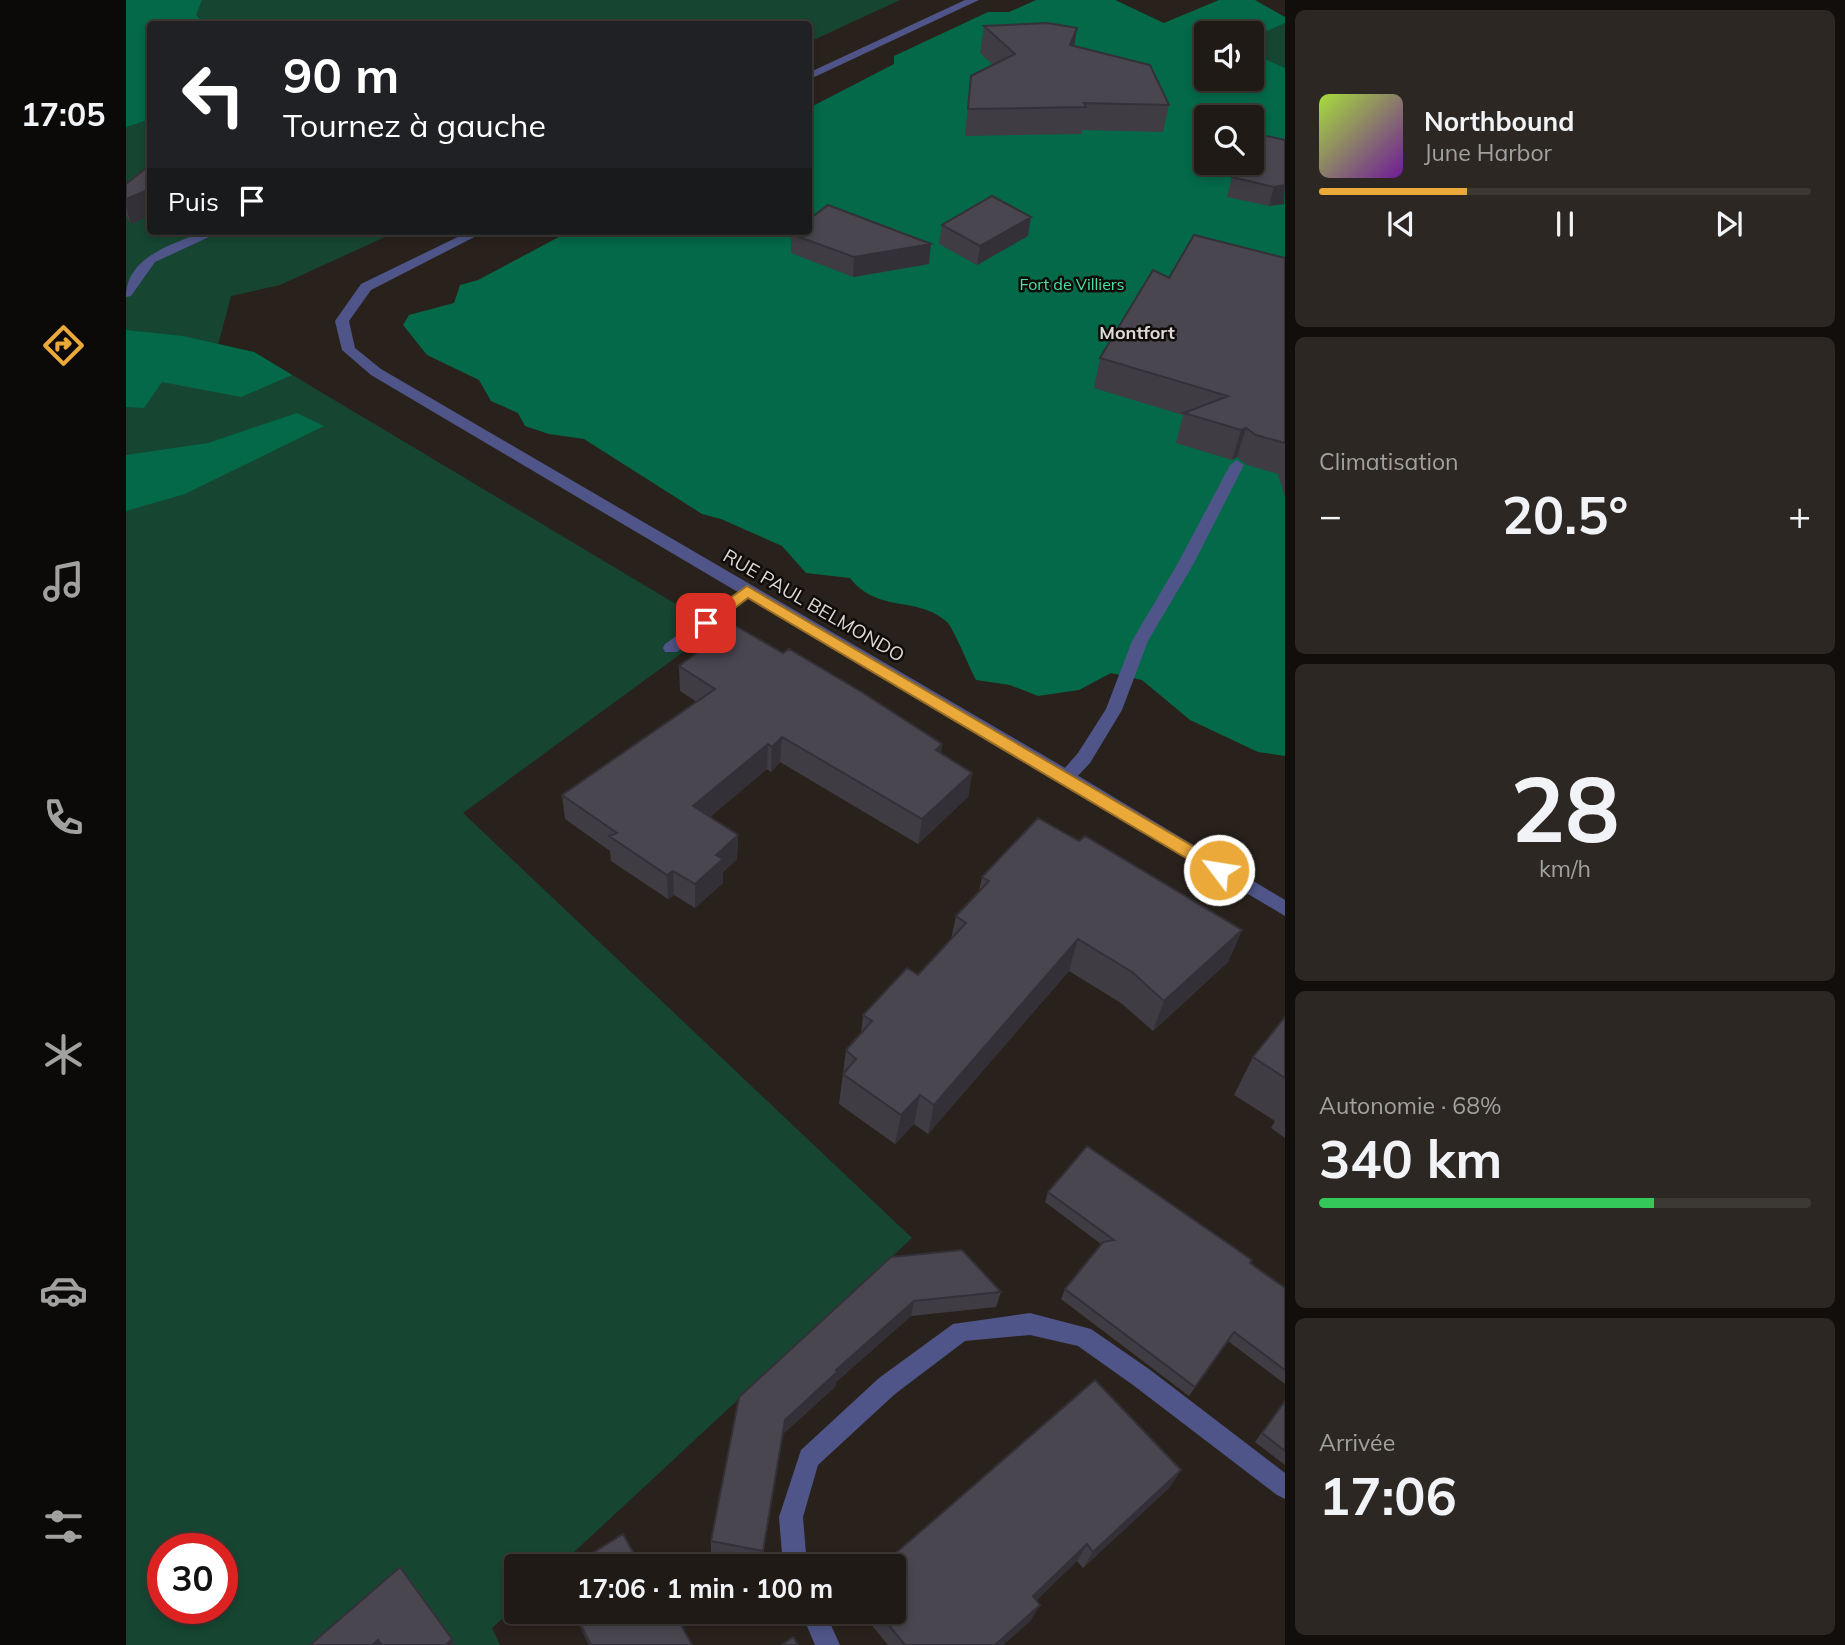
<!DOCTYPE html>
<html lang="fr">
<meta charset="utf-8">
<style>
:root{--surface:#1f1a15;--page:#2c2722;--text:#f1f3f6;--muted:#a1a1a0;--line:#3c3834;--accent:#eba93a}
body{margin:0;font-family:Mulish,sans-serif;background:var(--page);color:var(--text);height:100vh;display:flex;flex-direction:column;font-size:26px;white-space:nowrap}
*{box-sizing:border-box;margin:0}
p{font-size:23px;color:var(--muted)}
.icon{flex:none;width:38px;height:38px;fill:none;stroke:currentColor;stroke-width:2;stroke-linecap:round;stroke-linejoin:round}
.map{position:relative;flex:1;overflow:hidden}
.sheet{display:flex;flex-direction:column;gap:10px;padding:10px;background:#110e0c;width:560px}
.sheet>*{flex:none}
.top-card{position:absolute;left:21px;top:21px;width:665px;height:214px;border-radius:7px;box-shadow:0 4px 10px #0003,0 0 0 2px var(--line);background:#202124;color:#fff;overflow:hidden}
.buttons{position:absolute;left:1068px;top:21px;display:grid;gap:14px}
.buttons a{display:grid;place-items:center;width:70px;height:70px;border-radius:7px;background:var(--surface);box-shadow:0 4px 10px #0003,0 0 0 2px var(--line);font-size:35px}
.speed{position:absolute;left:21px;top:1533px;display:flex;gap:14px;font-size:35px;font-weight:700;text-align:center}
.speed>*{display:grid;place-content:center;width:91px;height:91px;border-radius:50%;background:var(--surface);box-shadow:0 4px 10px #0003,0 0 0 2px var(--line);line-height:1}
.speed .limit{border:10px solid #d22;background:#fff;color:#111}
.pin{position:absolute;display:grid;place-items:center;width:60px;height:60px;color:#fff;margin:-30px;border-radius:14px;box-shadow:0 4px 10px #0006}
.me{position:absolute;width:77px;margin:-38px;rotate:301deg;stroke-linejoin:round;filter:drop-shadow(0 0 5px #0008)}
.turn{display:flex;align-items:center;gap:24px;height:147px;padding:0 21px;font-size:32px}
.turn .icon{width:91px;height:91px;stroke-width:2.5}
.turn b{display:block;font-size:49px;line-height:60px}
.then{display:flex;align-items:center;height:66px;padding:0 21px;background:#0003;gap:14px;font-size:26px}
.big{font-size:52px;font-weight:700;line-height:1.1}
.sheet .widget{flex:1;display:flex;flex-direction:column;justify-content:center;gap:10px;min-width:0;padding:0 24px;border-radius:10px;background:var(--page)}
.sheet .dial{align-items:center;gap:0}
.dial b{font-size:91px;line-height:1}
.song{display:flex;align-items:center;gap:21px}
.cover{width:84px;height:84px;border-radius:10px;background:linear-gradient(135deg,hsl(80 70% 55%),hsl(280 70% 35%))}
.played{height:7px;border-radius:4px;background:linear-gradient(90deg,var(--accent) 30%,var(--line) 30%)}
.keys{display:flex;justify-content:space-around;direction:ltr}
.heat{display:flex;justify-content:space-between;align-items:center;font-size:38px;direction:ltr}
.charge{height:10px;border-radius:5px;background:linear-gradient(90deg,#34c759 68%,var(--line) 0)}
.trip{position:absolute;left:378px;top:1554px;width:402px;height:70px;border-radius:7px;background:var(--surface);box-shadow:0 4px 10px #0003,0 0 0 2px var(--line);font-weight:700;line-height:70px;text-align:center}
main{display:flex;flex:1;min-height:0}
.dock{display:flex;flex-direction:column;width:126px;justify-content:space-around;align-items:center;background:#0c0a08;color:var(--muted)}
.dock .icon{width:49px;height:49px}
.dock .on{color:var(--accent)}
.dock b{font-size:32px;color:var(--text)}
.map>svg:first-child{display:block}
</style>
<main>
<nav class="dock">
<b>17:05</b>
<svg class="icon on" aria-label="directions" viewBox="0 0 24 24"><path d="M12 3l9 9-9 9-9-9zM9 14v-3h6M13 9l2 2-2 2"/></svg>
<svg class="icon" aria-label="music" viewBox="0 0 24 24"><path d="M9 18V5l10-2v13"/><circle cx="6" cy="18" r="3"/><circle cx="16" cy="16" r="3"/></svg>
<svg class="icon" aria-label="phone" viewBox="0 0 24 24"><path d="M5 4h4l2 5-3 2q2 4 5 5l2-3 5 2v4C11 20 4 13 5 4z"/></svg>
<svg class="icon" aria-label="climate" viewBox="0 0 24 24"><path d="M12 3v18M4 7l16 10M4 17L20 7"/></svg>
<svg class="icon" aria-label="car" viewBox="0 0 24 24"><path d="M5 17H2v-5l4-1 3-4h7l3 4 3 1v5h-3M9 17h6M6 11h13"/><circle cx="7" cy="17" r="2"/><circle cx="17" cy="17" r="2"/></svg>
<svg class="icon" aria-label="filters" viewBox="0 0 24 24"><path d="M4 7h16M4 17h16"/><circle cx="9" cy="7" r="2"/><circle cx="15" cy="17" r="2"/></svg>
</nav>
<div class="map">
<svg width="1159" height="1645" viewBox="0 0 1159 1645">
<rect width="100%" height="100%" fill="#29221c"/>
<path fill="#164632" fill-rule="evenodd" d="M46,0H774L683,42L682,24H29Z
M1159,23V68L1125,53L1138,41L1125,36V33L1107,30L1122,24L1142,31Z
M24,34V231H272L154,285L105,296L92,345L128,352L590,628L337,813L786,1238L433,1566H390V1606L366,1628L374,1645H0V78ZM37,1549H96V1608H37Z"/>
<path fill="#036948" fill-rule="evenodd" d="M0,0H76L70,15L79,24H24V119L0,127Z
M910,0H989L1038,23L1093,0H1129L1159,17V23L1142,31L1122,24L1108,30L1116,33H1080V79H1125V36L1139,41L1126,53L1159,68V756L1132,752L1064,720L1016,680L985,673L953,690L912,696L884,685L850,680C844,669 827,627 821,622C791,595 752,614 724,578L680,573L656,546L595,519L576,514L458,439L423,434L399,426L392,413L365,401L353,380L301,355L277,325L283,315L328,303L334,285L352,280L444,231H682L683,108L768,64V56L862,12H883ZM1080,117H1125V163H1080Z
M0,330L57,336L128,352L166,375L115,397L36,382L18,408L0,407Z
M171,413L198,426L59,494L0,511V455L82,443Z"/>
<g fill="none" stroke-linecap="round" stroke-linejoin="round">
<path fill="#4f5588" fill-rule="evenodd" d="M79,231H96L29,262L5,296L0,297C0,256 48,244 79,231Z
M1111,460L1118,465L1068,563L1022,641L996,710L964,763L946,782H934L931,777L952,753L980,709L1006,641L1052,563L1104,465Z
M621,586L629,591L626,595L551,652H539L537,648L539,644Z"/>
<path fill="#4f5588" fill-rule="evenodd" d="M839,0H853L682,80V73Z
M344,231H360L245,290L223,321L229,348L255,369L946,772L1159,900V916L245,375L216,350L209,321L235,284Z
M904,1313L965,1329L1023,1369L1159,1473V1499L1151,1495L1007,1385L952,1346L904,1335L839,1341L769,1394L692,1465L677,1517L681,1566H657L653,1517L675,1450L753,1378L827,1324Z
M675,1612H699L714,1645H689Z"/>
</g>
<path fill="#3f3c44" d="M858,26L951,28L948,46L1043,105L1037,132L956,130L955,134L839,136L845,76L867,65L854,53Z
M1159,140L1158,204L1143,206L1101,197L1106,177Z
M0,184L5,224L0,215Z
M816,225L902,236L851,265L813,244Z
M665,234L803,264L727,277L665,253Z
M1159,258V497L1152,474L1121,465L1111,457L1106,460L1050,443L1057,415L968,388L974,358L1043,278Z
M553,666L816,744L815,753L846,773L842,797L792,844L654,762L645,772L641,769L584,817L612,835L611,859L597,872V883L569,908L548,895L542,899L485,861L484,851L439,819L436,795L571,702L554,691Z
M856,877L1116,930L1102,962L1027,1031L995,1003L943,971L802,1134L788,1124L769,1144L713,1104L720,1050L735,1034L737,1015L792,975L825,939L830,916L853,891Z
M1159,1017V1138L1145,1128L1149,1121L1108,1095L1127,1057Z
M922,1192L1124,1263L1159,1288V1384L1102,1341L1063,1396L935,1299L939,1289L975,1244L919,1202Z
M765,1257L875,1292L870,1307L785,1316L710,1382L709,1387L657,1434L636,1562L585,1552V1541Z
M1159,1400V1465L1129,1442Z
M1055,1470L1043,1488L957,1568L951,1561L910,1600L905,1620L877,1645H762L735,1612H768Z
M447,1612H448L566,1645H463Z"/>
<path fill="#333137" d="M951,28L947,55L944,45Z
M1159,185L1158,204L1143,206L1148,187Z
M24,189V216L5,224L0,206V199Z
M905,217L902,236L851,265L854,246Z
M805,244L803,264L727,277L728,257Z
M1120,428L1111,457L1106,460L1115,430Z
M656,737L654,762L645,772L646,747Z
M642,744L641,769L567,831V806Z
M816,744L812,769L810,750Z
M846,773L842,797L792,844L796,819Z
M612,835L611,859L597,872V883L569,908V884L590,855Z
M547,871L548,895L542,899L541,875Z
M1116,930L1102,962L1027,1031L1038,1001Z
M952,939L943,971L802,1134L808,1105Z
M794,1095L788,1124L769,1144L775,1115Z
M788,1301L785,1316L710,1382L709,1387L657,1434L636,1562L659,1420L710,1370Z
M1055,1470L1043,1488L957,1568L967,1552Z
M961,1544L951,1561L899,1612L907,1596Z
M914,1605L905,1620L877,1645H869Z
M326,1639L329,1645H320Z
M252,1640L255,1645H246Z"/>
<path fill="#49464f" stroke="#333137" stroke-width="2" d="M921,23L951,28L944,45L1024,65L1043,105L958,103L960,107L842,109L845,76L889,54L858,26Z
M1127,133L1159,140V185L1148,187L1106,177L1113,163H1125V136Z
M24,165V189L0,199V184Z
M866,196L905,217L854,246L816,225Z
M702,205L805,244L728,257L665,234L669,231H682V220Z
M1068,235L1159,258V443L1130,435L1120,428L1115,430L1058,413L1102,396L974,358L1027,270L1043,278Z
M608,625L657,653L663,649L734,691L816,744L810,750L846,773L796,819L656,737L646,747L642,744L567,806L612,835L590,855L597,859L569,884L547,871L541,875L483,836L491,833L436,795L589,689L553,666Z
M912,818L953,841L959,836L1116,930L1038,1001L1006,972L952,939L808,1105L794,1095L775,1115L717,1074L730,1059L720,1050L746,1021L737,1015L781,968L792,975L840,923L830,916L863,881L856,877Z
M1159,1017V1078L1127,1057Z
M961,1146L1126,1260L1124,1263L1159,1288V1370L1108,1332L1069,1387L939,1289L977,1242L988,1240L922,1192Z
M836,1250L875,1292L788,1301L710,1370L711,1372L659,1420L637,1551L585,1541L613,1397L765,1257Z
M969,1380L1055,1470L967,1552L961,1544L907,1596L914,1605L869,1645H779L752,1612H768V1566H755Z
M1159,1401V1451L1136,1433Z
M497,1534L513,1563L520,1559L524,1566H449L448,1565Z
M274,1567L326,1639L320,1645H256L252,1640L246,1645H184Z
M448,1612H548L566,1645H465Z
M667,1637L672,1645H656Z"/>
<path fill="#eba93a" stroke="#996e26" stroke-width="2" d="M621,586L1099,865L1101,870L1099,874H1087L622,598L585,626H575L573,623L575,619Z"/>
<g text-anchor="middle" stroke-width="5" stroke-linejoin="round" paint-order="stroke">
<g font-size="16" fill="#49e1a6" stroke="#0f0c0a">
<text x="946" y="290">Fort de Villiers</text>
</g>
<g font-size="18" font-weight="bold" fill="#ded9d6" stroke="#0f0c0a">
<text x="1011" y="339">Montfort</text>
</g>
<g font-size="19" fill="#ded9d6" stroke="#0f0c0a">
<text transform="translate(688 605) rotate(30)" y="7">RUE PAUL BELMONDO</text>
</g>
</g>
</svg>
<div class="buttons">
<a><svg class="icon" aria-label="sound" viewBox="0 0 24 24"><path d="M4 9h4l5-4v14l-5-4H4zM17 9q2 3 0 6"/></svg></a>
<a><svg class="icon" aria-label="search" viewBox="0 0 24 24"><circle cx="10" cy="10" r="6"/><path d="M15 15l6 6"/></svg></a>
</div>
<div class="speed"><div class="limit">30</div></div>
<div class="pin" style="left:580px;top:623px;background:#d93025"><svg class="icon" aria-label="arrive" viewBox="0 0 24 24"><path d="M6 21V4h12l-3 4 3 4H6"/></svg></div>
<svg class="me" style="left:1093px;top:870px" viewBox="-20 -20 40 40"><circle r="17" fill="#eba93a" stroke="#fff" stroke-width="3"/><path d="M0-11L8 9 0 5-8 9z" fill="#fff"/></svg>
<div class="trip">17:06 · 1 min · 100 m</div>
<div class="top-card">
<div class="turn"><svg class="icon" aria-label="left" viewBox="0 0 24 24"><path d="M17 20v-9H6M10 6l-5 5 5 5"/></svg><div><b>90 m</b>Tournez à gauche</div></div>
<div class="then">Puis<svg class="icon" aria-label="arrive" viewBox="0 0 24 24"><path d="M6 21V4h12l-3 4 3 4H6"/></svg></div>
</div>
</div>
<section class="sheet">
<div class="widget">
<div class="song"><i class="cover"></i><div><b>Northbound</b><p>June Harbor</p></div></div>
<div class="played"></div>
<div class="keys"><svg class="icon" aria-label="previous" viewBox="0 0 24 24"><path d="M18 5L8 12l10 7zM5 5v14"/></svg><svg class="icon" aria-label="pause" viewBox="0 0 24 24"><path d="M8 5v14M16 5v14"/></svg><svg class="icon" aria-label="next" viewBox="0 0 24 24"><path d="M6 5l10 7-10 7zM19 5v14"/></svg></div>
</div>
<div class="widget"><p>Climatisation</p>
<div class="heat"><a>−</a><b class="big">20.5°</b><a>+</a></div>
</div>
<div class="widget dial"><b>28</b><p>km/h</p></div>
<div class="widget"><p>Autonomie · 68%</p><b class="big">340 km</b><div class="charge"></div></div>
<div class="widget"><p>Arrivée</p><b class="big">17:06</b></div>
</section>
</main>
